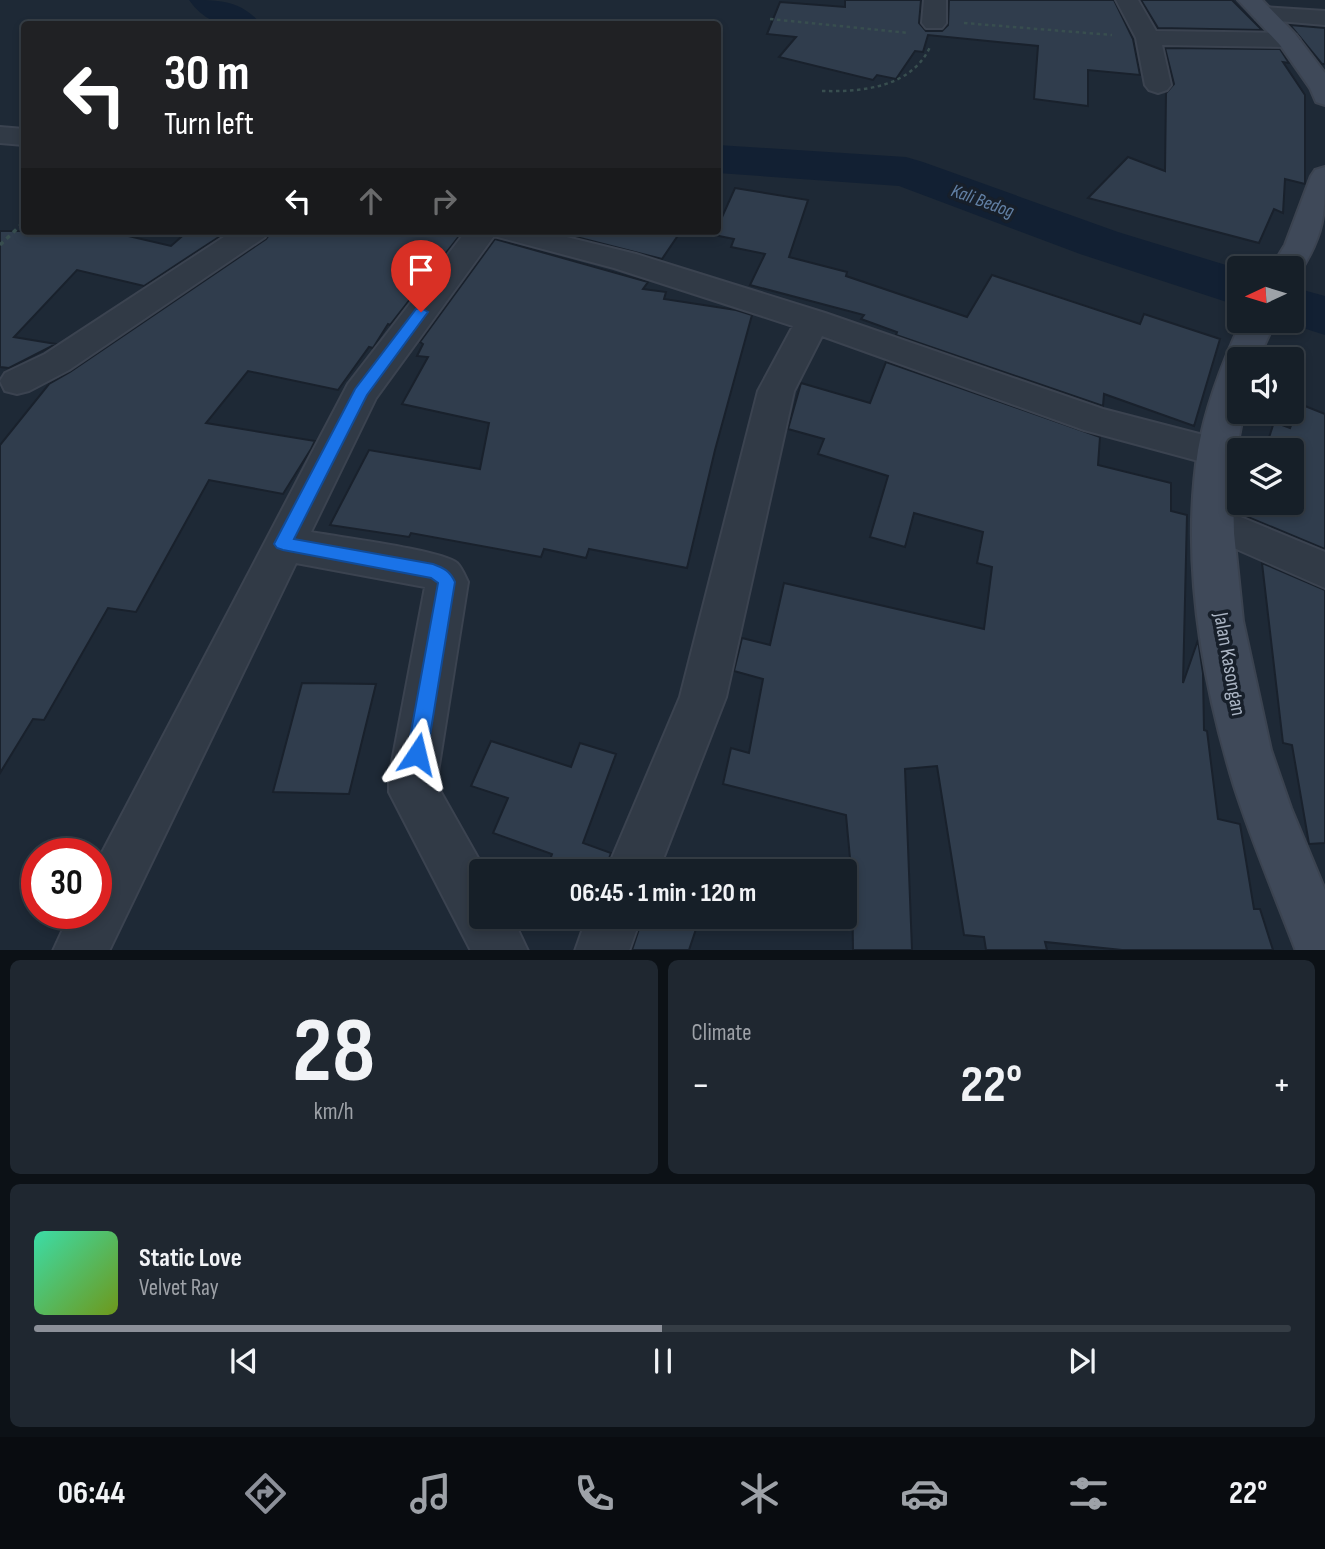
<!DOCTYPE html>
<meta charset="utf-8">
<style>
:root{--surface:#161f28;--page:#1f2730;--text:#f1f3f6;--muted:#9ea2a8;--line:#353d45;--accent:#8c9099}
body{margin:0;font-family:"Sofia Sans Condensed",sans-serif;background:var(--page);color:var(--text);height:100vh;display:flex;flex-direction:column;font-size:26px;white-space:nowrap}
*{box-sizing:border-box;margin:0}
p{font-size:23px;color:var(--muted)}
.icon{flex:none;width:38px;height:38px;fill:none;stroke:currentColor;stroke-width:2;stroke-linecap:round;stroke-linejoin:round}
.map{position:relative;height:950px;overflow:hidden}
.side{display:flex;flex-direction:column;gap:10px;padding:10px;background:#0c1116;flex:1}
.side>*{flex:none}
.banner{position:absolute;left:21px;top:21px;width:700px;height:214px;border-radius:7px;box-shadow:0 4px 10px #0003,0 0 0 2px var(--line);background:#202124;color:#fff;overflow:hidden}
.needle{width:46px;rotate:266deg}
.buttons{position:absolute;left:1227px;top:256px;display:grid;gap:14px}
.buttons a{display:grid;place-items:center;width:77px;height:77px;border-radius:7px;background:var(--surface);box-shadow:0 4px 10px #0003,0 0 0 2px var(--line);font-size:35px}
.speed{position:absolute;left:21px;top:838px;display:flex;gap:14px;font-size:35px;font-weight:700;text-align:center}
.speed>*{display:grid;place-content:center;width:91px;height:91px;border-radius:50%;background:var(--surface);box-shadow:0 4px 10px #0003,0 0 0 2px var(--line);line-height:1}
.speed .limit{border:10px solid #d22;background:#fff;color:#111}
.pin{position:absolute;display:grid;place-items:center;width:60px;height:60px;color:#fff;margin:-72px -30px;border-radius:50% 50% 50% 0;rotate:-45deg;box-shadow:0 0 7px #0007}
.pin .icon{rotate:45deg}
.me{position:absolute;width:77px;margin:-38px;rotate:10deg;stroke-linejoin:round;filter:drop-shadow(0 0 5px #0008)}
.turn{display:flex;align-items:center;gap:24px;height:147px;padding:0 28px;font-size:32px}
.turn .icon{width:91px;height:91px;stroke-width:2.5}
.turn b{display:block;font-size:49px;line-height:60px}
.lanes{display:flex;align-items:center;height:66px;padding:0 28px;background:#0003;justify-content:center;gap:35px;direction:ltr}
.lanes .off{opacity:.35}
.big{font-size:52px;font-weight:700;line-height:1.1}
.side .card{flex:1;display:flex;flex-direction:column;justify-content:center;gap:10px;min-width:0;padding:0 24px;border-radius:10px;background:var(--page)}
.side .dial{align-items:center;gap:0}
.dial b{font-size:91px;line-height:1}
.song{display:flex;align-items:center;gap:21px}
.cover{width:84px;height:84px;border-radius:10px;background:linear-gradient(135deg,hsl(160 70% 55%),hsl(80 70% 35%))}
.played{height:7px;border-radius:4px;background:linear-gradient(90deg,var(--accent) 50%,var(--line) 50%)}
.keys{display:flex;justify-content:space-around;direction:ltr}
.heat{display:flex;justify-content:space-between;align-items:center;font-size:38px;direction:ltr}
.side .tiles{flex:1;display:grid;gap:10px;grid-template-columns:1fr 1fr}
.card:last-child{grid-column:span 2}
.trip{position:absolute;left:469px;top:859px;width:388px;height:70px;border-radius:7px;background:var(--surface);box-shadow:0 4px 10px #0003,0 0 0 2px var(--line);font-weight:700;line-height:70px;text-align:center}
.dock{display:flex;height:112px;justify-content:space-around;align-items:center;background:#090c10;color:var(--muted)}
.dock .icon{width:49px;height:49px}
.dock .on{color:var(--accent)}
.dock b{font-size:32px;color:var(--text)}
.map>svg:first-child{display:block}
</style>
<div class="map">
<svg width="1325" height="951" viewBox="0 0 1325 951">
<rect width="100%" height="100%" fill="#1e2936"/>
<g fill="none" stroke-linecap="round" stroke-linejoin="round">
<path fill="#122033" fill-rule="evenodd" d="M189,0C219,0 241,0 261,24C231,27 208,27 189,0Z
M718,145L906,157L923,162L1118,232L1239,269V306L1080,254L899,186L718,173Z
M1292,287L1325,296V335L1278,320H1292Z"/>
</g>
<path fill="#303d4d" stroke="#19212c" stroke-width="2" d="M845,0H921L919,23L926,31H942L948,25L949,0H1114L1133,39L1140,75L1088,70V106L1034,99L1038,46L928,35L923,52L915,51L896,79L877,75L873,80L779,57L796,37L767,34L780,2L845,7Z
M1141,0H1232L1262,30L1158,28Z
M1290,25L1325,28V64H1322Z
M1165,48L1280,49L1289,63L1283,62L1305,95V184L1285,179L1283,213L1274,209L1259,243L1088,198L1128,157L1165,171L1166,93L1174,84Z
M735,188L808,200L789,257L847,272L846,276L967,317L992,275L1140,324L1144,314L1220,339L1194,426L1104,394L1103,406L896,335L897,332L861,319L864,315L750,285L765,254L731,247L734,239L714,235Z
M0,231H107L171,246L188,231H228L144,286L77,270L14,337L56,344L9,368L0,367Z
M272,231H463L390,325L388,324L373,348L369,347L338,390L248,371L206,423L315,441L311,449L283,494L209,480L136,612L108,608L44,720L33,719L0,773V445L49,384L70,372L266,239Z
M553,231H681L662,259Z
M495,239L648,282L643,289L666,292L664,299L736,310L752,315L715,450L687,568L589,549L586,558L544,549L541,557L411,533L409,537L330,525L369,450L480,469L489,423L402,404L428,357L417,356L423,344L420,342Z
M886,362L1100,437L1098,465L1171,483V511L1187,515L1183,683L1198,640L1203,673L1204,730L1207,731L1218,819L1240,824L1254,909H1260L1273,950H1122L1045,942L1047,950H986L984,937L964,935L937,766L905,769L912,950H853L852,880L846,815L723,784L731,748L749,753L763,679L734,671L742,638L770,645L784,583L984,629L992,567L977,563L983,532L914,513L905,547L870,537L888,476L818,454L824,439L788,429L801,383L870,403Z
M1300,404L1325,414V549L1243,515L1247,502H1292V450H1265L1274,422L1290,428Z
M1262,563L1325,590V843L1309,844L1292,745L1283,743Z
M302,683L376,684L349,794L273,792Z
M491,741L571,767L580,743L616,754L583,843L611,853L604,872H546L552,854L493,833L508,798L471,786Z
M643,917H700L689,950H632Z"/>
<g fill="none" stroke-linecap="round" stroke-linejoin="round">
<defs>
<path id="street" d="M924,0H946V23L942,28H926L922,23Z
M1116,0H1138L1156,31L1288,33L1296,35L1300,40L1296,45L1288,47L1162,45L1171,85L1167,90L1158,93L1149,90L1145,85L1136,38Z
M1264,7L1325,11V25L1256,19L1253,14L1256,9Z
M0,127L24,129V145L0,143Z
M233,231H269L265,237L69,370L29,391L17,394L5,391L0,381L5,373L45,354Z
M466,231H542L636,254L825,313L1103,409L1230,442L1236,452L1230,462L1217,466L1084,430L822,336L794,391L726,697L658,872H606L680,697L758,391L793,326L614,268L494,236L376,398L311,532C337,537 442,550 457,563C462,568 465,576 468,582L437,778L438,787L486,872H481V917H512L528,951H471L389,792V778L425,587L296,563L109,951H53L70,914H96V864L348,384Z
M1214,506L1325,552V588L1200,533L1194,522L1200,511Z
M587,917H641L629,951H575Z"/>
<path id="secondary" d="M1238,0H1262L1296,35L1325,73V105L1316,102L1310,88L1280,45Z
M1325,167C1325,215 1325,234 1298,275L1292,277V268H1271L1285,245L1311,176L1315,170Z
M1242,320H1276L1258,359H1239V411H1244L1236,452L1233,491L1234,533L1243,621L1271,750L1291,808L1325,890V951H1296C1275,896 1252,842 1234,786C1202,681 1181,560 1198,450C1206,404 1223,361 1242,320Z"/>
</defs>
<use href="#street" stroke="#3b4350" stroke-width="4"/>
<use href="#secondary" stroke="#3b4350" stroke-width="4"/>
<path stroke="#384e4f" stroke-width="2.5" stroke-dasharray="3.5 3.5" stroke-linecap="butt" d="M770,19L909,33
M964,23L1112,35
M822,91C861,92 911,88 930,47"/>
<path stroke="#384e4f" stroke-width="3.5" stroke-dasharray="4.5 4.5" stroke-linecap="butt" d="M0,245L24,222"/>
<use href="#street" fill="#313a46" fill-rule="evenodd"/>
<use href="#secondary" fill="#3f4959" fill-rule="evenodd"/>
</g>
<path fill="#1a73e8" stroke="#114b97" stroke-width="2" d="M421,308L428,312L367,395L294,539L433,564C444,568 450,571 455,582L427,754L424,760L417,763L410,760L407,754L438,583L431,578L283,550L277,548L274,544L355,389L416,309Z"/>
<g text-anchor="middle" stroke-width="7" stroke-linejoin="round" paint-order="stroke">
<g font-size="19" font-style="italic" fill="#6280a5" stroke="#171f2a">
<text transform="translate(983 200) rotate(20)" y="7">Kali Bedog</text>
</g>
<g font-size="21" fill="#abb5c4" stroke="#171f2a">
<text transform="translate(1230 664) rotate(80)" y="7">Jalan Kasongan</text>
</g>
</g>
</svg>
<div class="buttons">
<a><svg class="needle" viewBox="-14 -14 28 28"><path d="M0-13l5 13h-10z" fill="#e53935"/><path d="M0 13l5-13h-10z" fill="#9ea2a8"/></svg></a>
<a><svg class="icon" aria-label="sound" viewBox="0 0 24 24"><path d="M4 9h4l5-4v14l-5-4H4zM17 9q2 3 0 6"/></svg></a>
<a><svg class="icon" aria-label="layers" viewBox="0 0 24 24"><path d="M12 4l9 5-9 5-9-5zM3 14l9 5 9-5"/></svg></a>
</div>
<div class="speed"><div class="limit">30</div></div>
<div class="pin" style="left:421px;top:312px;background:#d93025"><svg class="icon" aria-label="arrive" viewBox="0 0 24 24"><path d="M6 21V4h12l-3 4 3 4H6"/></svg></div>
<svg class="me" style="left:417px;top:754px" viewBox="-20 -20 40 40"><path d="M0-17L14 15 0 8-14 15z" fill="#1a73e8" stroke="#fff" stroke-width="4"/></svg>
<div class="trip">06:45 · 1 min · 120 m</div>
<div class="banner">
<div class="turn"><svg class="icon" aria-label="left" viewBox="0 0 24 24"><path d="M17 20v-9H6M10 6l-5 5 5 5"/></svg><div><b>30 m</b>Turn left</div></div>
<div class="lanes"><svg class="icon" aria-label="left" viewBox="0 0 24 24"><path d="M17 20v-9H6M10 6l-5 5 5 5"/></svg><svg class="icon off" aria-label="ahead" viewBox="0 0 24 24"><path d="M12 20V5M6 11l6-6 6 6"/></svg><svg class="icon off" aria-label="right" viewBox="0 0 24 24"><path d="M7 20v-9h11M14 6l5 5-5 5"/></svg></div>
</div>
</div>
<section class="side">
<div class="tiles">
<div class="card dial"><b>28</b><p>km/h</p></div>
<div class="card"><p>Climate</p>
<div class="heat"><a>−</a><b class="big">22°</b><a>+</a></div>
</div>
<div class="card">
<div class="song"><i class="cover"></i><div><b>Static Love</b><p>Velvet Ray</p></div></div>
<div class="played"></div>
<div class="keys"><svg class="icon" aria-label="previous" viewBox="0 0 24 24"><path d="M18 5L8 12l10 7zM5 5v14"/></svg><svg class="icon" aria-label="pause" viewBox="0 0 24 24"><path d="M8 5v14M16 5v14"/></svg><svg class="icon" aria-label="next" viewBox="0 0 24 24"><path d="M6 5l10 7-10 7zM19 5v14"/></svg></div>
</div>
</div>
</section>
<nav class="dock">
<b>06:44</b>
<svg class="icon on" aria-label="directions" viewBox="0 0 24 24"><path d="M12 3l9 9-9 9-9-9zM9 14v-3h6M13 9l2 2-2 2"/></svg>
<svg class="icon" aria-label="music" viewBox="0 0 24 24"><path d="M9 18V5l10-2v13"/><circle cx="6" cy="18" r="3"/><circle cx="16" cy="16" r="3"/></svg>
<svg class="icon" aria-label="phone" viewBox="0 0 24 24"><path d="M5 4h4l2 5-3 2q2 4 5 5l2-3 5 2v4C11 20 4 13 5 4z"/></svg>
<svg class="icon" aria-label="climate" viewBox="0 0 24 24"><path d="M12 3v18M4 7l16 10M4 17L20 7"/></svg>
<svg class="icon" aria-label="car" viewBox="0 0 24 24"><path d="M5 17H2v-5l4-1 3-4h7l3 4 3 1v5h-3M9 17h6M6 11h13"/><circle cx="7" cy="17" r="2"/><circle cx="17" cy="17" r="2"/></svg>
<svg class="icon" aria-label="filters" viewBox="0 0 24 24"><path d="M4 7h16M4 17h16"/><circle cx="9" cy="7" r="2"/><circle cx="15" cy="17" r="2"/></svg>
<b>22°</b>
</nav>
